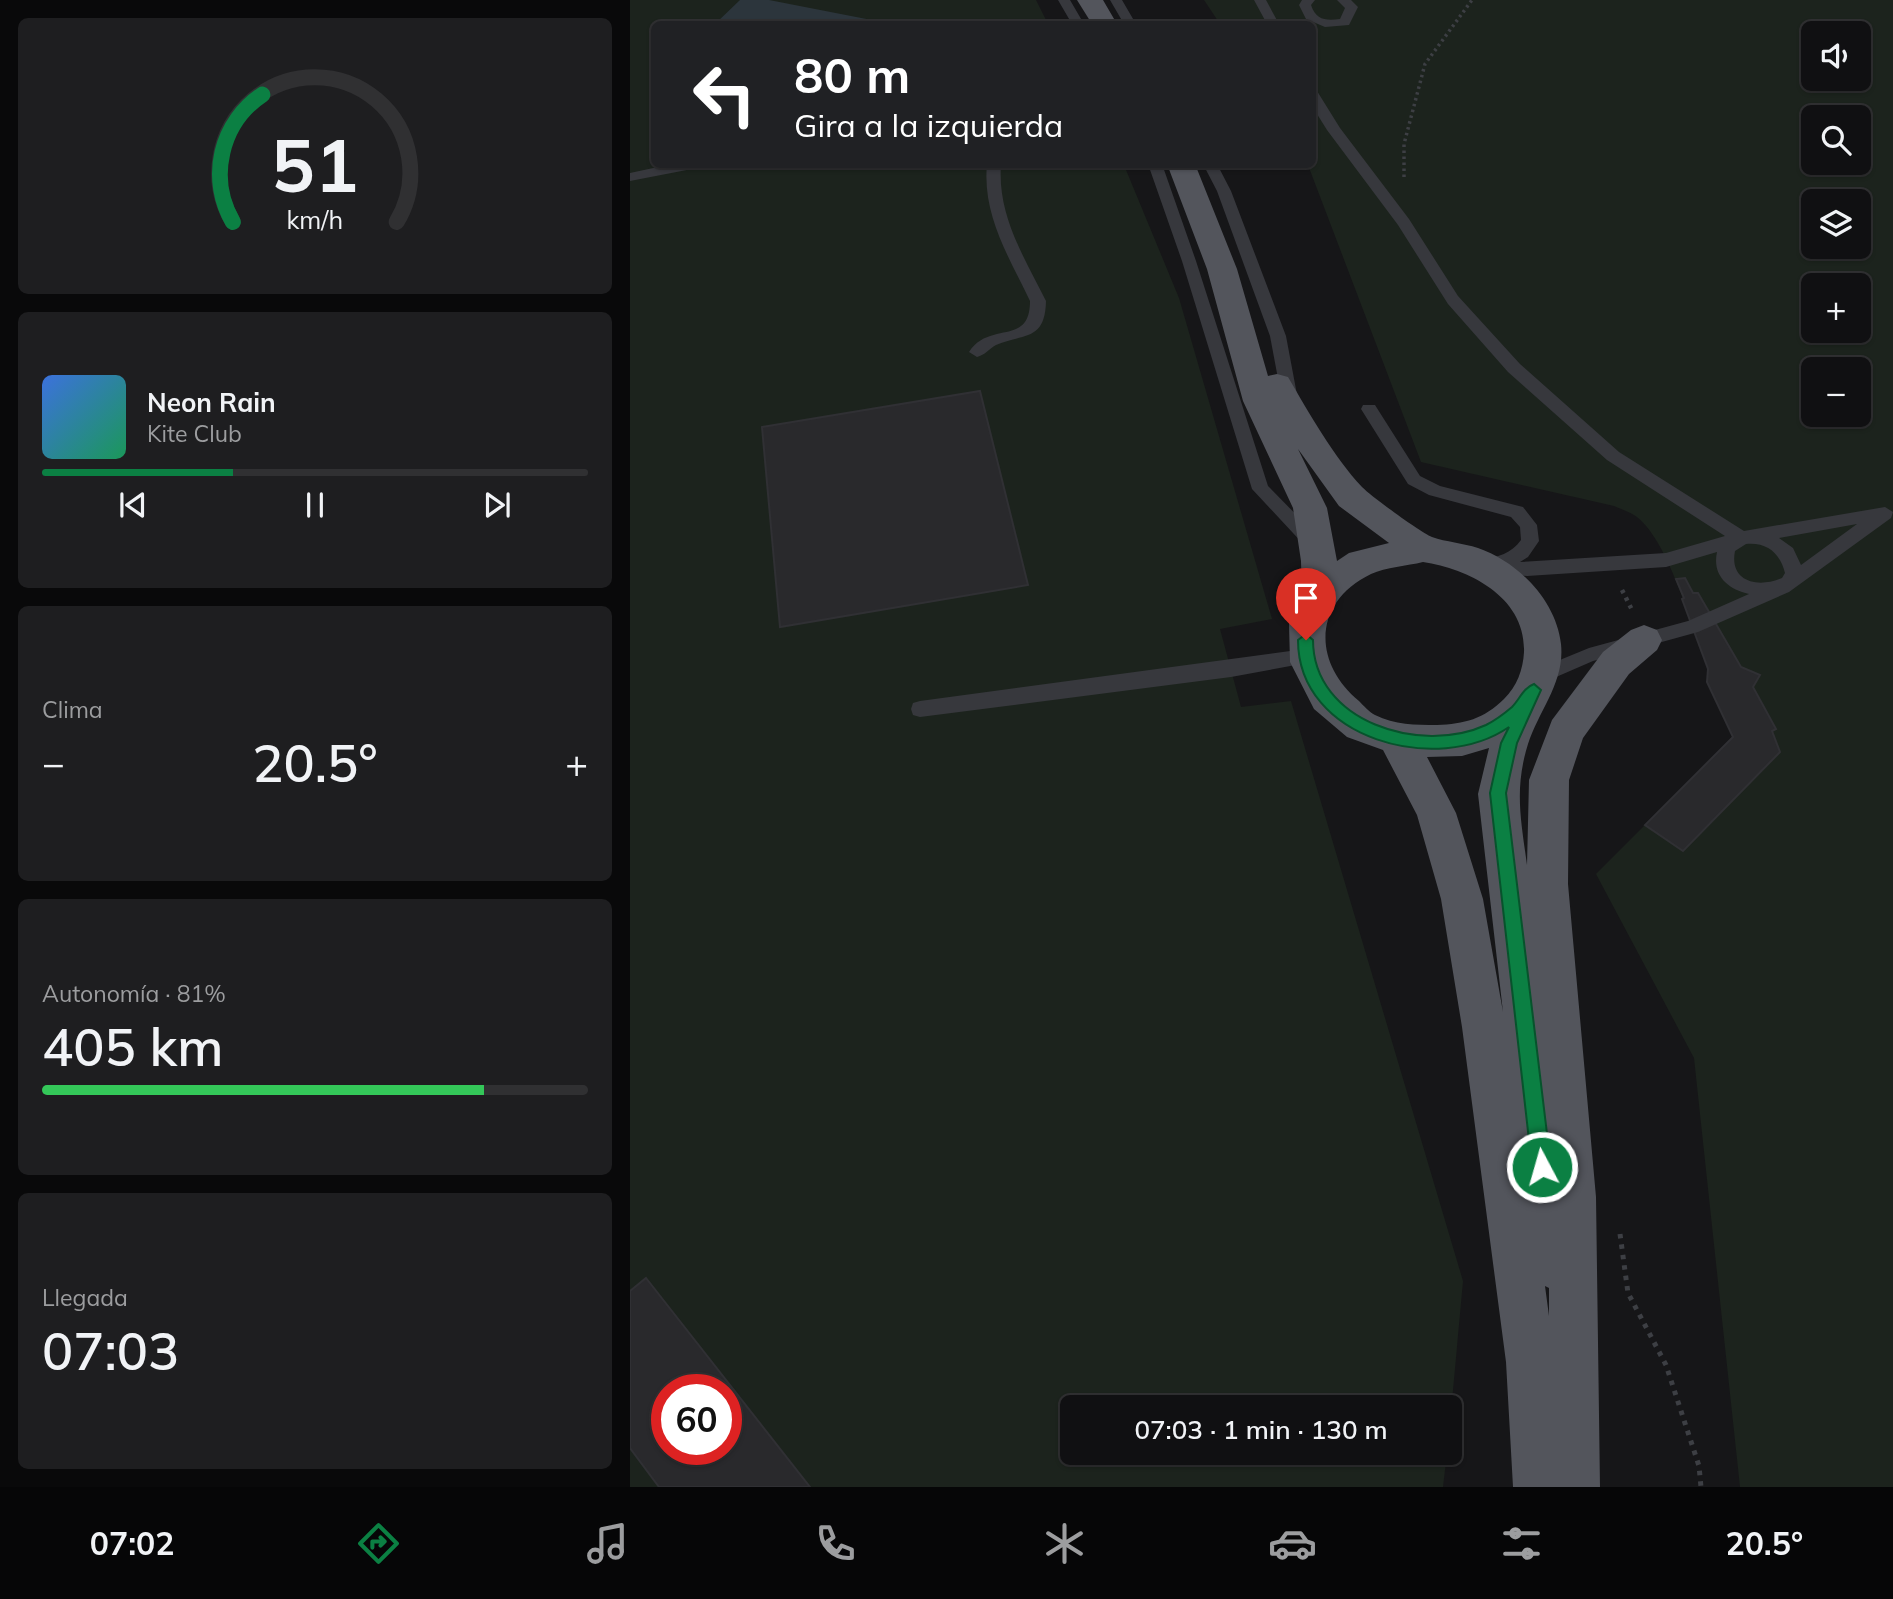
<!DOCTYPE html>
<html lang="es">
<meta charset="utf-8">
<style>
:root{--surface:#101012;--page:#1e1e20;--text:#f1f3f6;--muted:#9c9d9f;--line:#303032;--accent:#0b8043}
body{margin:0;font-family:Mulish,sans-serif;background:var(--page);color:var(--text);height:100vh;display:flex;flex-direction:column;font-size:26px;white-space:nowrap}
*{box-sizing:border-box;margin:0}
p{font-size:23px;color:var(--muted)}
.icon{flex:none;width:38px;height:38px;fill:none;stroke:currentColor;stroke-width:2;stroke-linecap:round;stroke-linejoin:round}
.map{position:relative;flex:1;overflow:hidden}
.side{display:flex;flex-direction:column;gap:18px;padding:18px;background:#09090a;width:630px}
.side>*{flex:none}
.banner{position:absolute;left:21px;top:21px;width:665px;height:147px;border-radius:10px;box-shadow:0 2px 5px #0004,0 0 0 2px var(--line);background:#202124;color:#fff;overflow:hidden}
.fabs{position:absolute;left:1171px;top:21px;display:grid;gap:14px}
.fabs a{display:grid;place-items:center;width:70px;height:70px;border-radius:10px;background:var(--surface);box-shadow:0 2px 5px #0004,0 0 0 2px var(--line);font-size:35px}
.speed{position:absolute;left:21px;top:1374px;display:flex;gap:14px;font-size:35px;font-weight:700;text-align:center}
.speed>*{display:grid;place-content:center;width:91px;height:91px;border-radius:50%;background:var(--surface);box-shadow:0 2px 5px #0004,0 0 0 2px var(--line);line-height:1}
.speed .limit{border:10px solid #d22;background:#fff;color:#111}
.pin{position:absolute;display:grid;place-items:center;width:60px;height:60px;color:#fff;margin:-72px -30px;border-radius:50% 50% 50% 0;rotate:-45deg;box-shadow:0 0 7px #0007}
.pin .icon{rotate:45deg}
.me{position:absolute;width:77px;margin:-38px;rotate:354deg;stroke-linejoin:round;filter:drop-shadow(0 0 5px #0008)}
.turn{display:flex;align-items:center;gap:24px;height:147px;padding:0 28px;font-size:32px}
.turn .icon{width:91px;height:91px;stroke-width:2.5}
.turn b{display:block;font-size:49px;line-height:60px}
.big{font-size:52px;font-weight:600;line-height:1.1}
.side .card{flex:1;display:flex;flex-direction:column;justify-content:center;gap:10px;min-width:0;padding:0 24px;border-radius:10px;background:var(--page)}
.side .dial{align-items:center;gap:0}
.dial svg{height:182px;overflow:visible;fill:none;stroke:var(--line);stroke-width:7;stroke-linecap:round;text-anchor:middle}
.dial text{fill:var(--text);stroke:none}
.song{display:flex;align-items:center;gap:21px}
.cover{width:84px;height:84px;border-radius:10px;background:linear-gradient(135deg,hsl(220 70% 55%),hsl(150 70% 35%))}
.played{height:7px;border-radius:4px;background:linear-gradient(90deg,var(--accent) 35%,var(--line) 35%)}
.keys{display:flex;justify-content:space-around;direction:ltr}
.heat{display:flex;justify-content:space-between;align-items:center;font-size:38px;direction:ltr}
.charge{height:10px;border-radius:5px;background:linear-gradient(90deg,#34c759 81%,var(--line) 0)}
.trip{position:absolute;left:430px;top:1395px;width:402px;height:70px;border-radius:10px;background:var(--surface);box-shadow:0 2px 5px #0004,0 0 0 2px var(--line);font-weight:600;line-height:70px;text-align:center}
.menu{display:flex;height:112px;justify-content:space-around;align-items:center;background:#060607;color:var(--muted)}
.menu .icon{width:49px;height:49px}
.menu .on{color:var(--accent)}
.menu b{font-size:32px;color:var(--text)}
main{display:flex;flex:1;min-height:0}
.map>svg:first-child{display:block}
</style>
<main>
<section class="side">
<div class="card dial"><svg viewBox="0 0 100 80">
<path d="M14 69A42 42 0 1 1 86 69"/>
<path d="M14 69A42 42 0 0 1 27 13" stroke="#0b8043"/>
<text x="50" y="56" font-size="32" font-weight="700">51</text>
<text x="50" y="72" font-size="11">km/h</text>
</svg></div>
<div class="card">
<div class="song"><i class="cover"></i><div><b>Neon Rain</b><p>Kite Club</p></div></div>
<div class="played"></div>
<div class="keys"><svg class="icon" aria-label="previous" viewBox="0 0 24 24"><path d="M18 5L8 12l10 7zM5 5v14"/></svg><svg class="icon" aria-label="pause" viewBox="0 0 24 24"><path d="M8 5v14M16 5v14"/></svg><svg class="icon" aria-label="next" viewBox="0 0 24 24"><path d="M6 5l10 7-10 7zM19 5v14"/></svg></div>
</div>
<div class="card"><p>Clima</p>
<div class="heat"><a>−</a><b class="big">20.5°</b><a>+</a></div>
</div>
<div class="card"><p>Autonomía · 81%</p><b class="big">405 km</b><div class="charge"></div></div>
<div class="card"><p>Llegada</p><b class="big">07:03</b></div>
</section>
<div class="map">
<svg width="1263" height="1487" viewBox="0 0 1263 1487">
<rect width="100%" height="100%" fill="#161618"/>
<path fill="#1c231d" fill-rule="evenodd" d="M0,0H406L418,24H24V164L494,165L549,298L642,619L590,629L611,707L661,701L833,1281L821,1412V1407H443V1452L817,1453L813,1487H0ZM37,1390H96V1449H37Z
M574,0H1263V1487H1110L1064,1058L966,874L1103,737L1077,682L1078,669C1062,630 1039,538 1004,515C998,511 990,509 984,506L791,462L678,165L682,164V24H590ZM1183,33H1228V79H1183ZM1183,117H1228V163H1183ZM1183,201H1228V247H1183ZM1183,285H1228V331H1183ZM1183,369H1228V415H1183Z"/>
<path fill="#2c353c" d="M110,0H139L262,24H85Z"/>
<path fill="#29292c" stroke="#303034" stroke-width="2" fill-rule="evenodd" d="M350,391L398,585L150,627L132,427Z
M1055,578L1063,593H1068L1111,667L1130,675L1123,687L1146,729L1142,731L1150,752L1053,851L1015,825L1103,737L1077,682L1078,669L1052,599L1054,598L1046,579Z
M16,1278L180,1487H29L0,1448V1291ZM37,1390H96V1449H37Z"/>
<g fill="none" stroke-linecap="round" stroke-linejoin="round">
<path stroke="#3d3f44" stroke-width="3.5" stroke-dasharray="2.5 3.5" stroke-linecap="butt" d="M774,177V144L795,64L842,0"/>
<path stroke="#3d3f44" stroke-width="4.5" stroke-dasharray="3.5 5" stroke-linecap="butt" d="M992,590L1002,610"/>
<path stroke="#3d3f44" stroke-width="5" stroke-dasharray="4.5 6" stroke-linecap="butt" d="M990,1234L998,1293L1036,1365L1069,1466L1071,1487"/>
<path fill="#37383d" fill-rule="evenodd" d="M428,0H440L454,24H442Z
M480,0H492L506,24H494Z
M624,0H636L649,24H637Z
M672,0H685L681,5C686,20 696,21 710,19L715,8L707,0H721L728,7L719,25L695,27L676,19L669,5Z
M682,90L687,91L710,128L779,219L828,296L890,364L989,452L1114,531L1255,507L1263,512L1261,518L1159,592L1068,632L963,661L910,684L903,681L901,676L903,671L959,648L1058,621L1119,594C1097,589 1082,575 1087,552L1036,567L897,576L853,571L850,566L853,561C868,556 881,554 891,540L890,527L881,517L799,495L778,484L731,409L733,405H745L790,476L810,486L893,507L907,525L909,541L898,557L890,562L1036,553L1095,536L977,460L878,372L818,304L768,225L697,130L682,106ZM1227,524L1171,565L1163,548L1149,538ZM1116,544C1137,542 1150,553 1155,573L1152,578C1127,589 1099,581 1105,551Z
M42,164H74L67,168L0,181V173Z
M357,164H371C367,215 394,257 416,301C415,341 395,333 366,345C359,349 355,355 347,357L339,352C360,320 400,347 400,301C379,257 352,215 357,164Z
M518,164H532L566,261L638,486L688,537L691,542L688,547H676L622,489L552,261Z
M573,164H587L601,191L656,336L668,400L666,404L660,406L652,400L640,336L587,191Z
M675,649L682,652L684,657L682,662L601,677L290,717L283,715L281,709L283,703L290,701Z"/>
<path fill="#53555c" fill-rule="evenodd" d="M447,0H473L487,24H462Z
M537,164H565L607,269L638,376L647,374L658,377C679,413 704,457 732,487C742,497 790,532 802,537C816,542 833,543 848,548C888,562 926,600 931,644C935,682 909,710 898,744C884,789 891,820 897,865L899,780L922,720L973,652L1001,630L1014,625L1027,630L1032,640L1027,650L999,674L953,738L939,780L938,884L966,1197L970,1487H883L876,1362L832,1027L811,899L787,815L753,750L717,737L684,709L660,662L659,624L672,597L671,561L663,508L613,401L577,269ZM668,449L709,506L759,543L719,553L707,561L697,508ZM793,562C839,569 896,597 894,652C893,670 887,686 874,699C854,719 834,724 807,725C785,725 765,725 745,715C739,712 734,706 729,701C682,662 683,602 741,574C756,567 777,566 793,562ZM859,748L848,794L873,1012L853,899L826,813L797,757L832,756ZM915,1286L919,1288V1316Z"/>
</g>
<path fill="#0b8043" stroke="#07532c" stroke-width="2" d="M676,634L683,640C683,722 791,755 856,725C864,721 875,713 882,707C890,699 893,688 904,684L911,690L887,743L876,793L921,1167L918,1173L912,1176L905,1173L902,1167L860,793L871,743L879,727C808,776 668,740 668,640Z"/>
</svg>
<div class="fabs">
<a><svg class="icon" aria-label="sound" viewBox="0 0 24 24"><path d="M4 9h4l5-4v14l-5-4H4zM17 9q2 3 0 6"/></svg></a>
<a><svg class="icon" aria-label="search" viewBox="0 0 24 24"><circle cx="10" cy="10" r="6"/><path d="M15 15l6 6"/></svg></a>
<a><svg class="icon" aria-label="layers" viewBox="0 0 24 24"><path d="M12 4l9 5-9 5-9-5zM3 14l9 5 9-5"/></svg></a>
<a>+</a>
<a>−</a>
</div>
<div class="speed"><div class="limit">60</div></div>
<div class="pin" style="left:676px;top:640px;background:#d93025"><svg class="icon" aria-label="arrive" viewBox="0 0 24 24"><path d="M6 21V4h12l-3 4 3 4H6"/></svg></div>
<svg class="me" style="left:912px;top:1167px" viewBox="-20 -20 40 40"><circle r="17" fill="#0b8043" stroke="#fff" stroke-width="3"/><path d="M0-11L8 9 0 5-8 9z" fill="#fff"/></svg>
<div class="trip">07:03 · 1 min · 130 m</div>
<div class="banner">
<div class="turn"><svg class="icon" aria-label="left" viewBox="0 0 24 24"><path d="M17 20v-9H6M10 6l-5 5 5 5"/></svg><div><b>80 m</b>Gira a la izquierda</div></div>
</div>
</div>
</main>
<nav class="menu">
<b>07:02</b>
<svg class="icon on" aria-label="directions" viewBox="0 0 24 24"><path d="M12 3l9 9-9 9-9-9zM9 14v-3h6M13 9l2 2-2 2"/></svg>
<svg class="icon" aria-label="music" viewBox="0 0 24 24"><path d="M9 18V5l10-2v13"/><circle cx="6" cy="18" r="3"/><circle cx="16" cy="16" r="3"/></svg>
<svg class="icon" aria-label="phone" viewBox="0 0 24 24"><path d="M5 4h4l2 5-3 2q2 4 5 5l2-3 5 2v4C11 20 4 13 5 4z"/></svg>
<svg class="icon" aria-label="climate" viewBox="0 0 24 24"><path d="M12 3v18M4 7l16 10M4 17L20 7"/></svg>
<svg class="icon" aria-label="car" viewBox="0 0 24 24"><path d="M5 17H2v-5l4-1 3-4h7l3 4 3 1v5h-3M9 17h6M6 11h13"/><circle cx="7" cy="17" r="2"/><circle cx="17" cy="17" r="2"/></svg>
<svg class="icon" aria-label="filters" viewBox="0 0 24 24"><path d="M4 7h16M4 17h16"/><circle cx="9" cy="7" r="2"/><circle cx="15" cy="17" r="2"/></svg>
<b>20.5°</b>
</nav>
